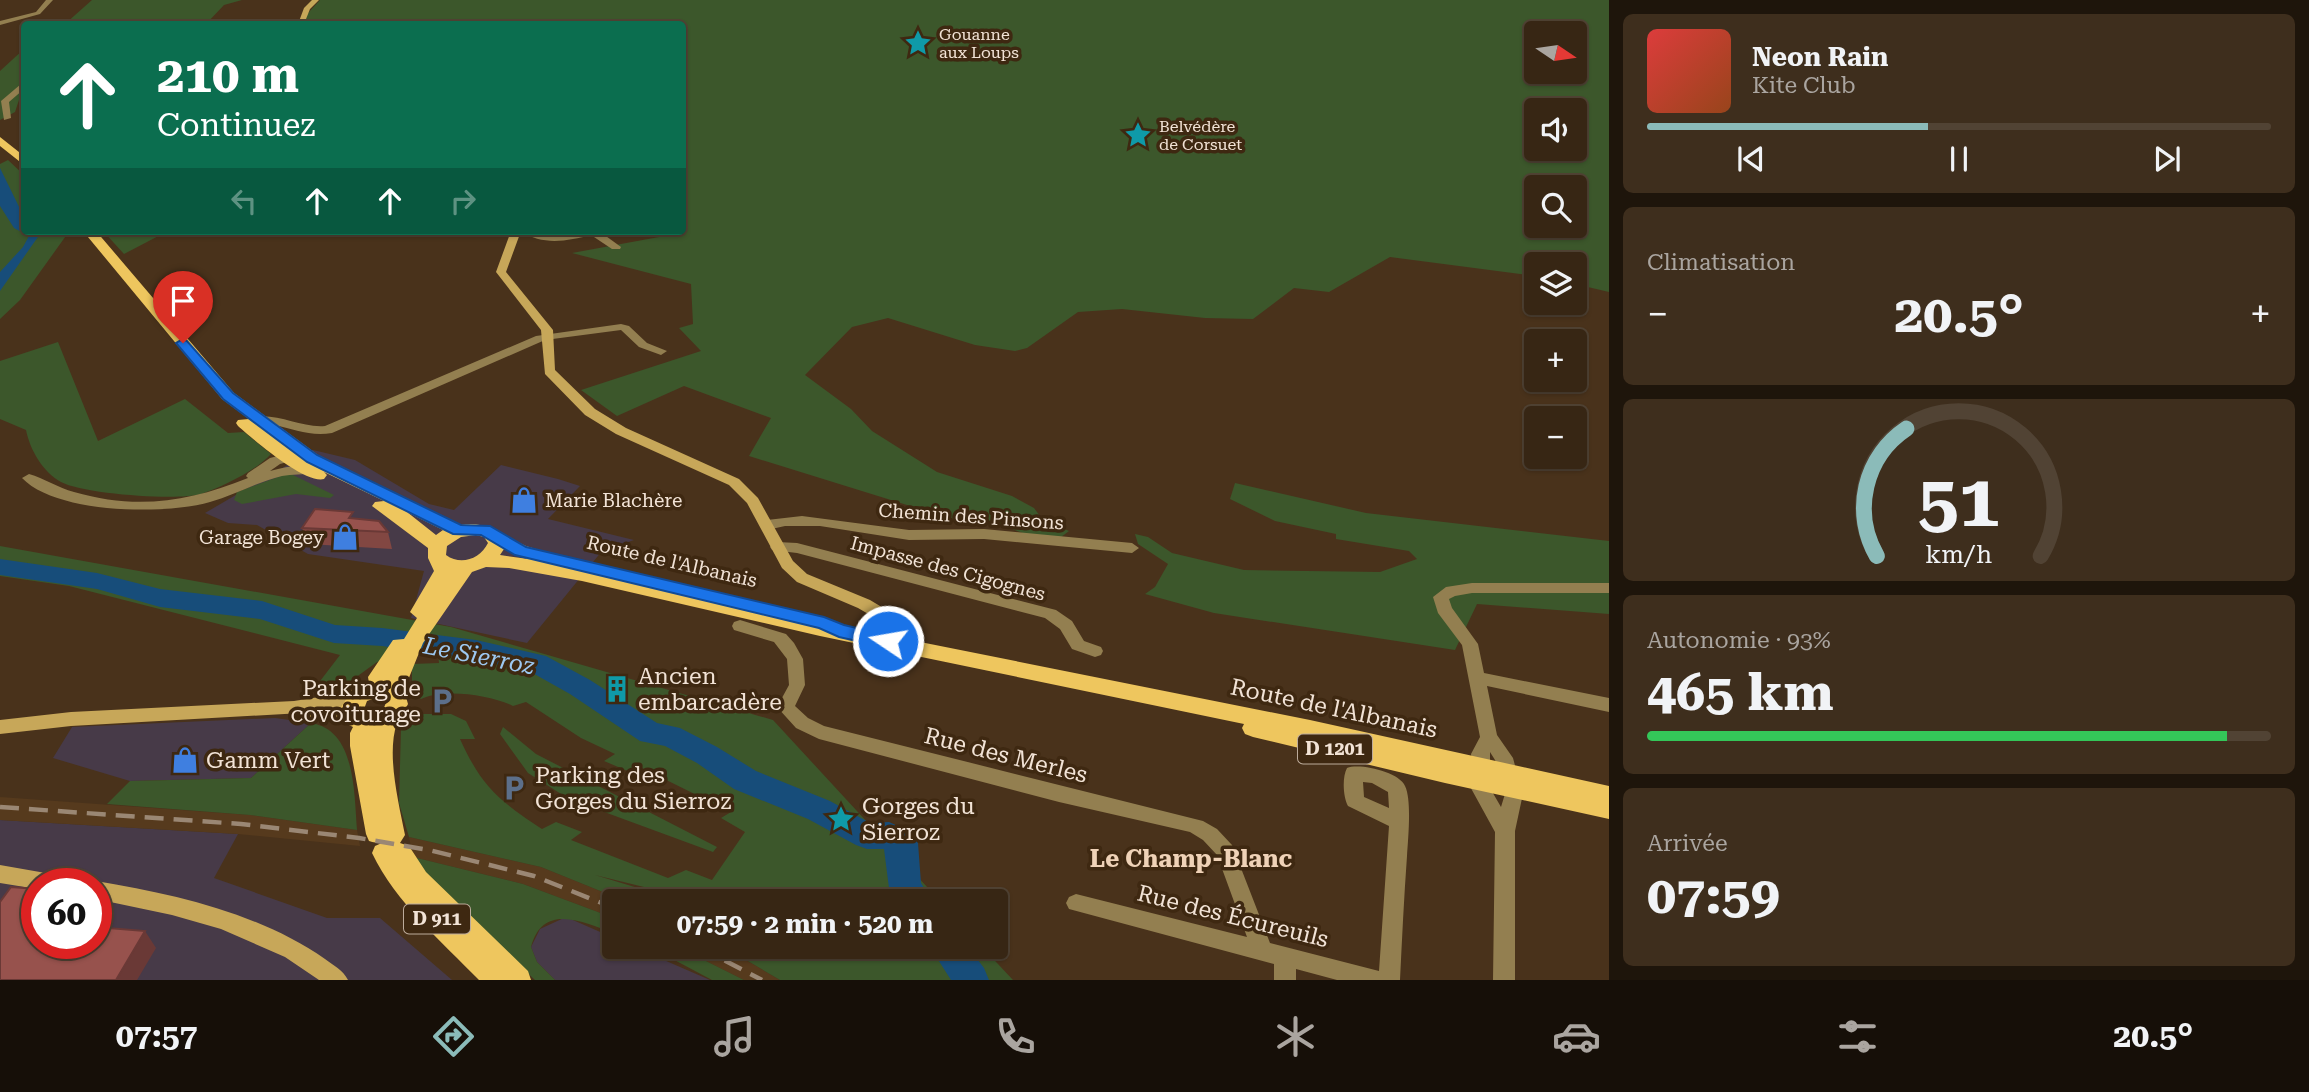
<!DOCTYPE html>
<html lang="fr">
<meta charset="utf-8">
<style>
:root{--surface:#372614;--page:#3e2e1d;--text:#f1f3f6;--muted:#aaa5a0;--line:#514334;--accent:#8bbbb9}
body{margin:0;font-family:"Roboto Serif",serif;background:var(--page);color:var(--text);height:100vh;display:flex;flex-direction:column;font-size:26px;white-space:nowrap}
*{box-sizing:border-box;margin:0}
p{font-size:23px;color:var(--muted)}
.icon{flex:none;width:38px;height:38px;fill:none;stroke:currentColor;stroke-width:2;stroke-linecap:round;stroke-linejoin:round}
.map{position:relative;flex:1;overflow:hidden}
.details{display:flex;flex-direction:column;gap:14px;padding:14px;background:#1e150b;width:700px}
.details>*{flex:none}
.banner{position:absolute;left:21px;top:21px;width:665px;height:214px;border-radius:7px;box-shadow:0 2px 5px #0004,0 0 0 2px var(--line);background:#0b6e4f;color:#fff;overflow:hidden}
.needle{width:46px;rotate:103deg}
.buttons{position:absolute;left:1524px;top:21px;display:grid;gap:14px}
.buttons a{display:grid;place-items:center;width:63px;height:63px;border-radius:7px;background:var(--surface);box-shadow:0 2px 5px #0004,0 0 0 2px var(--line);font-size:35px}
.speed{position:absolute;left:21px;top:868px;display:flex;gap:14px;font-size:35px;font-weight:700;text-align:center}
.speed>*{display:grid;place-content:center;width:91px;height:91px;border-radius:50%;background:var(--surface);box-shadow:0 2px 5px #0004,0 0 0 2px var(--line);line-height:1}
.speed .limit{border:10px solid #d22;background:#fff;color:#111}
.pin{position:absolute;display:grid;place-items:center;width:60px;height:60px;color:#fff;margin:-72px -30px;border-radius:50% 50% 50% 0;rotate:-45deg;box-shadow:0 0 7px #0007}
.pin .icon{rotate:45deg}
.me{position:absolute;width:77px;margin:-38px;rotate:282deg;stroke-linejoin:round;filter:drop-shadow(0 0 5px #0008)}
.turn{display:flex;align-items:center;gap:24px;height:147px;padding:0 21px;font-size:32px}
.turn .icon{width:91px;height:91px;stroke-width:2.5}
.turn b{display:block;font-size:49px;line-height:60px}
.lanes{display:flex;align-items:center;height:66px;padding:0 21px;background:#0003;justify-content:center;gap:35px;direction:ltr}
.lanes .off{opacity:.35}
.big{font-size:52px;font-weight:700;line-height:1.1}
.details .card{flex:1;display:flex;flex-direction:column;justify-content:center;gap:10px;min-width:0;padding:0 24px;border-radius:10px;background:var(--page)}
.details .dial{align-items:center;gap:0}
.dial svg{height:182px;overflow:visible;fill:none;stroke:var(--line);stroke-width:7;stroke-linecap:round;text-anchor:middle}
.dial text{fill:var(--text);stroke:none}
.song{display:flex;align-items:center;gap:21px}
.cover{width:84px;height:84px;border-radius:10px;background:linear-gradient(135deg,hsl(0 70% 55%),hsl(20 70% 35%))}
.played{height:7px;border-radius:4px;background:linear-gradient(90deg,var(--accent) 45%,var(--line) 45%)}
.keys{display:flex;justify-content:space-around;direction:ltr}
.heat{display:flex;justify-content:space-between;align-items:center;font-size:38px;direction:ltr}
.charge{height:10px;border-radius:5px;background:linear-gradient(90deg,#34c759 93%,var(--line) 0)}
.trip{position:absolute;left:602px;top:889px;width:406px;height:70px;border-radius:7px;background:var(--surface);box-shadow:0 2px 5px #0004,0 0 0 2px var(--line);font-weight:700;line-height:70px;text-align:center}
.menu{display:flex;height:112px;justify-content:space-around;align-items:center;background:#160f08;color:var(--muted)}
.menu .icon{width:49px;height:49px}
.menu .active{color:var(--accent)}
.menu b{font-size:32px;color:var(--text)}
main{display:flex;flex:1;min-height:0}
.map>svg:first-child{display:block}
</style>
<main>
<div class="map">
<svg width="1609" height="980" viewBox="0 0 1609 980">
<rect width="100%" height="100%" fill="#49321b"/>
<path fill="#473a48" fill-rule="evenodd" d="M313,450L355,460L429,504L454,510L501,465L558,479L580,486L548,519L634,540L602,551L527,643L411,618L424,571L308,554L257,525L228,523L205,513Z
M275,718L311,723L251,778L130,781L53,758L72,727Z
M0,820L238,834L214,878L327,918H380L452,980H0ZM37,884H96V943H37Z
M566,917L614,938V947H634L710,980H555L537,962L531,947L540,929Z"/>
<path fill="#563a1d" d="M0,797L250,815L357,830L360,846L238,834L0,820Z
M409,837L541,867L625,901H614V918L523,884L413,857Z
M678,947H724L780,980H744Z"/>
<path fill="#3c572b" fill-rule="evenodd" d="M92,0H242L224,5L206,24H65Z
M320,0H1609V292L1575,284V264H1536V276L1390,257L1329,292L1294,288L1253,319L1205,318L1122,309L1078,312L1027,348L1015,351L975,345L888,318L852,327L805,375L851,409L872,431L937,472L1012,496L1034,508L1043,520L1069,531L1052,544L972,514L965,523L749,456L771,418L684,386L617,416L581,390L701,351L679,328L693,324L691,284L572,253L659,237L652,231H682V24H298ZM1536,33H1575V72H1536ZM1536,110H1575V149H1536ZM1536,187H1575V226H1536Z
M24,49V72L20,77L19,100L15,112L0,120V71Z
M8,160L24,175V231H67L68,233L20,300L0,319V164Z
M103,231H168L124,254Z
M58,342L98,441L185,399L228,433L244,432L271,454C257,470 222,487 201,494C178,501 83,494 61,482C43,472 30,450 26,430L0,419V361Z
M289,473L334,495L330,498L296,494L242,504L234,500L237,492Z
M1235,483L1366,513L1609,541V614L1477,604L1455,650L1214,613L1145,594L1155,587L1168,564L1138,544L1135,534L1148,537L1172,553L1244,570L1380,572L1417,559L1409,551L1336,539V534L1275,521L1230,499Z
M0,546L451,627L773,720L940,901H701L595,875L681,901H625L541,867L409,837L399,803L401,728L421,714H451L466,721L475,739H460C482,787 498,800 542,829L556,822L582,832L571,840L668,878L686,870L712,880L745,832L721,818L731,812L642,768L630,772L604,761L615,754L581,738L526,702L513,706C491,695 444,688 421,699L416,696L412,685V664L439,663L438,653L418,648L377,662L348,683L314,689L340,655L69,586L0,576Z
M311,723C356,730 354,793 357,830L250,815L107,804L130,781L251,778Z
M503,727L536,754L717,847L713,852L569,799L528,773L500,734Z
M413,857L523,884L614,918V933C585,923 543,901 531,947L537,962L555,980H535L424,876Z
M650,947H678L744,980H712Z
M724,947H982L1013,980H780Z"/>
<path fill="#174d7a" d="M0,168L24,217V231H38L40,234L0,291V272L23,247L29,236L14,228L0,206Z"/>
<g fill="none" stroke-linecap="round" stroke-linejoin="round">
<path fill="#174d7a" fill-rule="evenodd" d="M0,559L97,573L160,589L262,601L335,625L382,628L476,640L546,656L590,680L657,723L680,728L717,747L756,771L830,801L870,823L889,822L913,833L918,843L921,883L932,901H896L889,888L884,849H867L856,845L808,819L734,789L697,763L665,746L640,741L570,694L529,671L476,660L382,646L334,643L260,619L160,607L97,589L0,575Z
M930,947H968L984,968L989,980H951Z"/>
<path fill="#937f50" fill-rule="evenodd" d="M46,0H53L40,14L0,25V21L36,12Z
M21,84H24V89L9,102L11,118L4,120L1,101Z
M521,231L559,235L599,231L621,247L620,249H612L591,235C568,241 542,246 521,231Z
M621,324L629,326L647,343L667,351L661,355L639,347L621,330L545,340L332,433C311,437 294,429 274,425C266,423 259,425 253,420L254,417C278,413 301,428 325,426L536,336Z
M297,451L304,455L302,458L280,464L270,471C285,467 299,464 314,467L316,470L314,473C303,475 292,474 282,476C257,482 235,495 210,502C166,515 56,514 22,478L29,474C44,478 58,488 74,492C136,510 189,502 248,478L246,476L248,473L270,458Z
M802,516L909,530L984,529L1132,543L1139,548L1132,553L984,539L909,540L820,526H785L767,530L760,525L767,520Z
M777,542L797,543L1056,610L1072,621L1084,641L1101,647L1103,651L1101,655L1095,657L1072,649L1060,629L1045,618L797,553L772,550L770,547L772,544Z
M1472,583H1609V593H1472L1455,596L1449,599L1452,608L1478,644L1484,673L1609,698V712L1487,686L1497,735L1513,758L1517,773L1514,778L1508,780L1502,778L1495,760L1490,752V763L1498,771L1495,776L1489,778L1483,776L1501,807L1508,784L1515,781L1522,784L1524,789L1515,831V980H1493L1495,832L1467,781L1469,776L1480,775L1473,767L1471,754L1480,737L1462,645L1438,613L1433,597L1446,587Z
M740,620L786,634L794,643L803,659L805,685L795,706L808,718L824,726L1203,821L1217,829L1232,845L1270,943L1379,971L1389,826L1348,806C1343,797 1342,777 1347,768C1360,763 1399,772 1405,786C1412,800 1408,840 1407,856C1404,897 1402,939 1400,980H1337L1296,969V980H1274V964L1069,909L1066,903L1069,897L1076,894L1247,937L1217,855L1203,840L1190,832L1059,802L819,739L796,728L777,707L789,685L787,659L774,642L734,630L732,626L734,622ZM1363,782L1372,783L1388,792L1389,808L1364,797Z"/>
<path fill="#c7a759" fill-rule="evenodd" d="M312,0H319L310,9L304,24H298L304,8Z
M511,231H521L506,272L553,330L555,370L595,409L626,428L739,479L758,498L793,561L807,574L870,600L895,615L900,626L894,645H882L880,641L884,626L882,622L858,608L797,582L782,568L747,503L729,485L616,434L585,415L545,374L541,330L496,272Z
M357,691L363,693L366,698L363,703L347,706L357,708L360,713L357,718L351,720L309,717L302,713L71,726L0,734V720L71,712L294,701Z
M0,865L57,875L64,878L67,884H37V889L0,883Z
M96,881C174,894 259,913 325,959C333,965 343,970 348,980H319L285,957L221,929L172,915L96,899V884H89Z"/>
<path fill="#eec65e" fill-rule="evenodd" d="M0,137L24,156V165L0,146Z
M83,231H96L234,393L318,455L461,525C487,520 503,536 526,546C534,549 544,551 554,554L556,558L551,563L820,622L1310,720L1609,786V819L1445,783L1253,737L1245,734L1242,728L1244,724L820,636L582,581L509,568L486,567L472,572L423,643L404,690L408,704C405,711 399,717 397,723C386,754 399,804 405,835L400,843L409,846L426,872L528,971L531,980H479C441,941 396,903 372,853L375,846L384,842L393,845C384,842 378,844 369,841L366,834L350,746V733L353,727L345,723L340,709L352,690L369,683L368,677L393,640L404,639L417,618L410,612L434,571L428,558V548L372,506L375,502L384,501L324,472L327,475L324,479C305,484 254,440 238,426L236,423L238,420L249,419L222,399ZM407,512L443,530L436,535ZM476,535L484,537L488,543C480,559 461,566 446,555L447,546L461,537ZM504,549L528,559L500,555ZM381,696L386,700C386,712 373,715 363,712L367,701Z"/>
<path stroke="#9a8774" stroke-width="4.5" stroke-dasharray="19 10" stroke-linecap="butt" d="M0,807L241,824L359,838L429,850L534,876L614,908
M699,947L762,980"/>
</g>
<path fill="#824742" d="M355,519L388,532L392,549L308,544L302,528Z"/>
<path fill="#6a3936" d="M145,931L156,948L137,980H116Z"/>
<path fill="#97524d" stroke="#6a3936" stroke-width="2" d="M315,509L353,512L349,518L379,521L388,532L302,528Z
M11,887L37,889V943H96V927L145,931L116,980H0V902Z"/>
<path fill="#1a73e8" stroke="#114b97" stroke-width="2" d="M183,339L187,341L233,393L317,455L461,525L490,526L526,547L824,617L844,625L895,637L897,641L895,646L888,648L839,637L819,628L515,555L481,535L453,534L307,462L223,399L176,343Z"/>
<defs>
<symbol id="sight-bare" viewBox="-9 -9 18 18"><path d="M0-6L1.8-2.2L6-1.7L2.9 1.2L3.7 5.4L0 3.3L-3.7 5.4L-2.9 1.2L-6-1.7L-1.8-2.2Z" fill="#0f9aa8" stroke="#3e2811" stroke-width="2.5" paint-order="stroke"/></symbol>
<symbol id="shop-bare" viewBox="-9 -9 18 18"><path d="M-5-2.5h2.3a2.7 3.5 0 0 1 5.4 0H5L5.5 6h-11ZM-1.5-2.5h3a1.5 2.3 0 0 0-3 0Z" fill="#3f7fe0" stroke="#3e2811" stroke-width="2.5" paint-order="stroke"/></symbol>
<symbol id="building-bare" viewBox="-9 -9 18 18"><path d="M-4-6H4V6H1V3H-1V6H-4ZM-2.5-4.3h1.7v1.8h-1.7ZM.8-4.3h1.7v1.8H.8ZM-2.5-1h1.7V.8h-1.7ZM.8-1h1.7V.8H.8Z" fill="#0f9aa8" stroke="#3e2811" stroke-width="2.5" paint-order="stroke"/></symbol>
<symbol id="parking-bare" viewBox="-9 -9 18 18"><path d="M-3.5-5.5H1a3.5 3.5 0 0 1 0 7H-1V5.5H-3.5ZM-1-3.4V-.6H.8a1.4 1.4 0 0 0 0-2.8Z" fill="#5c6f8a" stroke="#3e2811" stroke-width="2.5" paint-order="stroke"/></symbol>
</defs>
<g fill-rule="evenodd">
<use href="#sight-bare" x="899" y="24" width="38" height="38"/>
<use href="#sight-bare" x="1119" y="116" width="38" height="38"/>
<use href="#shop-bare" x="505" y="481" width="38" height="38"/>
<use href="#shop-bare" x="326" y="518" width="38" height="38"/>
<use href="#building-bare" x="598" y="670" width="38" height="38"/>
<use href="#parking-bare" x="423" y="682" width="38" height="38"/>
<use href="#shop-bare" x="166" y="741" width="38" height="38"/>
<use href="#parking-bare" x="495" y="769" width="38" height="38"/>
<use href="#sight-bare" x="822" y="800" width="38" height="38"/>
</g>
<g text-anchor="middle" stroke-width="7" stroke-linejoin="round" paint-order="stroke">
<g font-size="16" fill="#f2e3d6" stroke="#3e2811" text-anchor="start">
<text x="939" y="40">Gouanne<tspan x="939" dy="18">aux Loups</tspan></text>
<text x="1159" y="132">Belvédère<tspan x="1159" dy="18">de Corsuet</tspan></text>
</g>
<g fill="#3e2811" stroke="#bcab9b" stroke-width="2">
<rect x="1298" y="734.5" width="74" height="29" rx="5"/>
<rect x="404" y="904.5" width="66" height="29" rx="5"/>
</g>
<g font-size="18" font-weight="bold" fill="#f2e3d6">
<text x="1335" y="755">D 1201</text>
<text x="437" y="925">D 911</text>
</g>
<g font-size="19" fill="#f2e3d6" stroke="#3e2811" text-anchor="start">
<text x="545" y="507">Marie Blachère</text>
<text x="324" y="544" text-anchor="end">Garage Bogey</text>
</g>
<g font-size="19" fill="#f2e3d6" stroke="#3e2811">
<text transform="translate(971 516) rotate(4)" y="7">Chemin des Pinsons</text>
<text transform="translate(672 561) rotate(13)" y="7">Route de l'Albanais</text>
<text transform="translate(948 568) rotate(15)" y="7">Impasse des Cigognes</text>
</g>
<g font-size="23" fill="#f2e3d6" stroke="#3e2811" text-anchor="start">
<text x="638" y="684">Ancien<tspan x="638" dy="26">embarcadère</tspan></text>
<text x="421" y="696" text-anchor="end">Parking de<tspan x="421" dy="26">covoiturage</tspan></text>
<text x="206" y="768">Gamm Vert</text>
<text x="535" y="783">Parking des<tspan x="535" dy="26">Gorges du Sierroz</tspan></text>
<text x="862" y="814">Gorges du<tspan x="862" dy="26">Sierroz</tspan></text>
</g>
<g font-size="23" fill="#f2e3d6" stroke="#3e2811">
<text transform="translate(1334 708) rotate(12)" y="8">Route de l'Albanais</text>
<text transform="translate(1006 755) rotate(14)" y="8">Rue des Merles</text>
<text transform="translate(1233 916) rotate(14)" y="8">Rue des Écureuils</text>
</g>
<g font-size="24" font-style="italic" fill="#9dc8f1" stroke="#3e2811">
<text transform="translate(479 656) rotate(11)" y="8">Le Sierroz</text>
</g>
<g font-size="24" font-weight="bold" fill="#efd2b7" stroke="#3e2811">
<text x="1191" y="867">Le Champ-Blanc</text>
</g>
</g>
</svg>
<div class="buttons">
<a><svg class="needle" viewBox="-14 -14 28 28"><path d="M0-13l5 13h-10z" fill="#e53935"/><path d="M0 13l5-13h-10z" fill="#aaa5a0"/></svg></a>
<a><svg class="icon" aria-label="sound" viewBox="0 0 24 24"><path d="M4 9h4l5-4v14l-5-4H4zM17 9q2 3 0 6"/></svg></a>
<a><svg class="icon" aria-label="search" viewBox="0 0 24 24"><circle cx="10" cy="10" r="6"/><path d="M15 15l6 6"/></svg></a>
<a><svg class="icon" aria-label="layers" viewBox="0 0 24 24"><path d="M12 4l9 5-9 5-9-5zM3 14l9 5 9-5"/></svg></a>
<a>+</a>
<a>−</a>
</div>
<div class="speed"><div class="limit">60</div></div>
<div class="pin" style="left:183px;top:343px;background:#d93025"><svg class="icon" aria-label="arrive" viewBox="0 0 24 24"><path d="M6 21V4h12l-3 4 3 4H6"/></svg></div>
<svg class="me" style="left:888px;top:641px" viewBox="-20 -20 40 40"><circle r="17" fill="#1a73e8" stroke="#fff" stroke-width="3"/><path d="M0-11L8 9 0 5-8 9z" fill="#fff"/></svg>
<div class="trip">07:59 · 2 min · 520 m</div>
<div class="banner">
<div class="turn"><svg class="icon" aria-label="ahead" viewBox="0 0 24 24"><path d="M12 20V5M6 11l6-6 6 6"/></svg><div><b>210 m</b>Continuez</div></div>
<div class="lanes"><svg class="icon off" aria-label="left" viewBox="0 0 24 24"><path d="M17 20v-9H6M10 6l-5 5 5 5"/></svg><svg class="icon" aria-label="ahead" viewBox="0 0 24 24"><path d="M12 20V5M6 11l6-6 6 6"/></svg><svg class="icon" aria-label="ahead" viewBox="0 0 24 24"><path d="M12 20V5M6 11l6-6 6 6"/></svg><svg class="icon off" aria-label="right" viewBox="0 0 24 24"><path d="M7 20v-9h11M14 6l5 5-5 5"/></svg></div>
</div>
</div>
<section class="details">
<div class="card">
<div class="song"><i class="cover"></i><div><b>Neon Rain</b><p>Kite Club</p></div></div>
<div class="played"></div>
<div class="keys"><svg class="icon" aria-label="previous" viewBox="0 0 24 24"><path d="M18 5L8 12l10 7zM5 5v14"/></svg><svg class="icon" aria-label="pause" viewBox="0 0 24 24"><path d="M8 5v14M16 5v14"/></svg><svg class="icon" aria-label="next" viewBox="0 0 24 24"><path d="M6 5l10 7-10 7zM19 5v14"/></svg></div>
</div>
<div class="card"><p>Climatisation</p>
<div class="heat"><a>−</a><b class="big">20.5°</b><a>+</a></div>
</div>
<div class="card dial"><svg viewBox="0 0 100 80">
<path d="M14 69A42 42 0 1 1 86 69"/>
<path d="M14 69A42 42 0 0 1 27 13" stroke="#8bbbb9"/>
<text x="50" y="56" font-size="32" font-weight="700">51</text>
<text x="50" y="72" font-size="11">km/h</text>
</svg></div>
<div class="card"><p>Autonomie · 93%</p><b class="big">465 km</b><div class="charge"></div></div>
<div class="card"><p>Arrivée</p><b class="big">07:59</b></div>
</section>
</main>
<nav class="menu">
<b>07:57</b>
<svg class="icon active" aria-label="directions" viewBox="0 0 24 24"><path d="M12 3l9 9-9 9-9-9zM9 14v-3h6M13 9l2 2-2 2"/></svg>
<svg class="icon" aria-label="music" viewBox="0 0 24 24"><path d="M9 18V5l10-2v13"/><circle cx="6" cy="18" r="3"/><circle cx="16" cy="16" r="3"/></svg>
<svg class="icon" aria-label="phone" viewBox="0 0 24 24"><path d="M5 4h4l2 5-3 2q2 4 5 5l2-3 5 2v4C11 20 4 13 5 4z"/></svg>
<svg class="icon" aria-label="climate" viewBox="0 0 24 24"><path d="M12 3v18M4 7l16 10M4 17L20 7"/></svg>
<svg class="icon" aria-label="car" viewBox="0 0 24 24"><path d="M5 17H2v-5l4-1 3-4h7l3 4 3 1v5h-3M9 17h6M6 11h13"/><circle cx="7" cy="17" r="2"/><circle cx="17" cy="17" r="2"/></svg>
<svg class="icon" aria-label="filters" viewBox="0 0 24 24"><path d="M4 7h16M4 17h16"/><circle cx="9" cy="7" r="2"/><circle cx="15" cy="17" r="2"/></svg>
<b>20.5°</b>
</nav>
